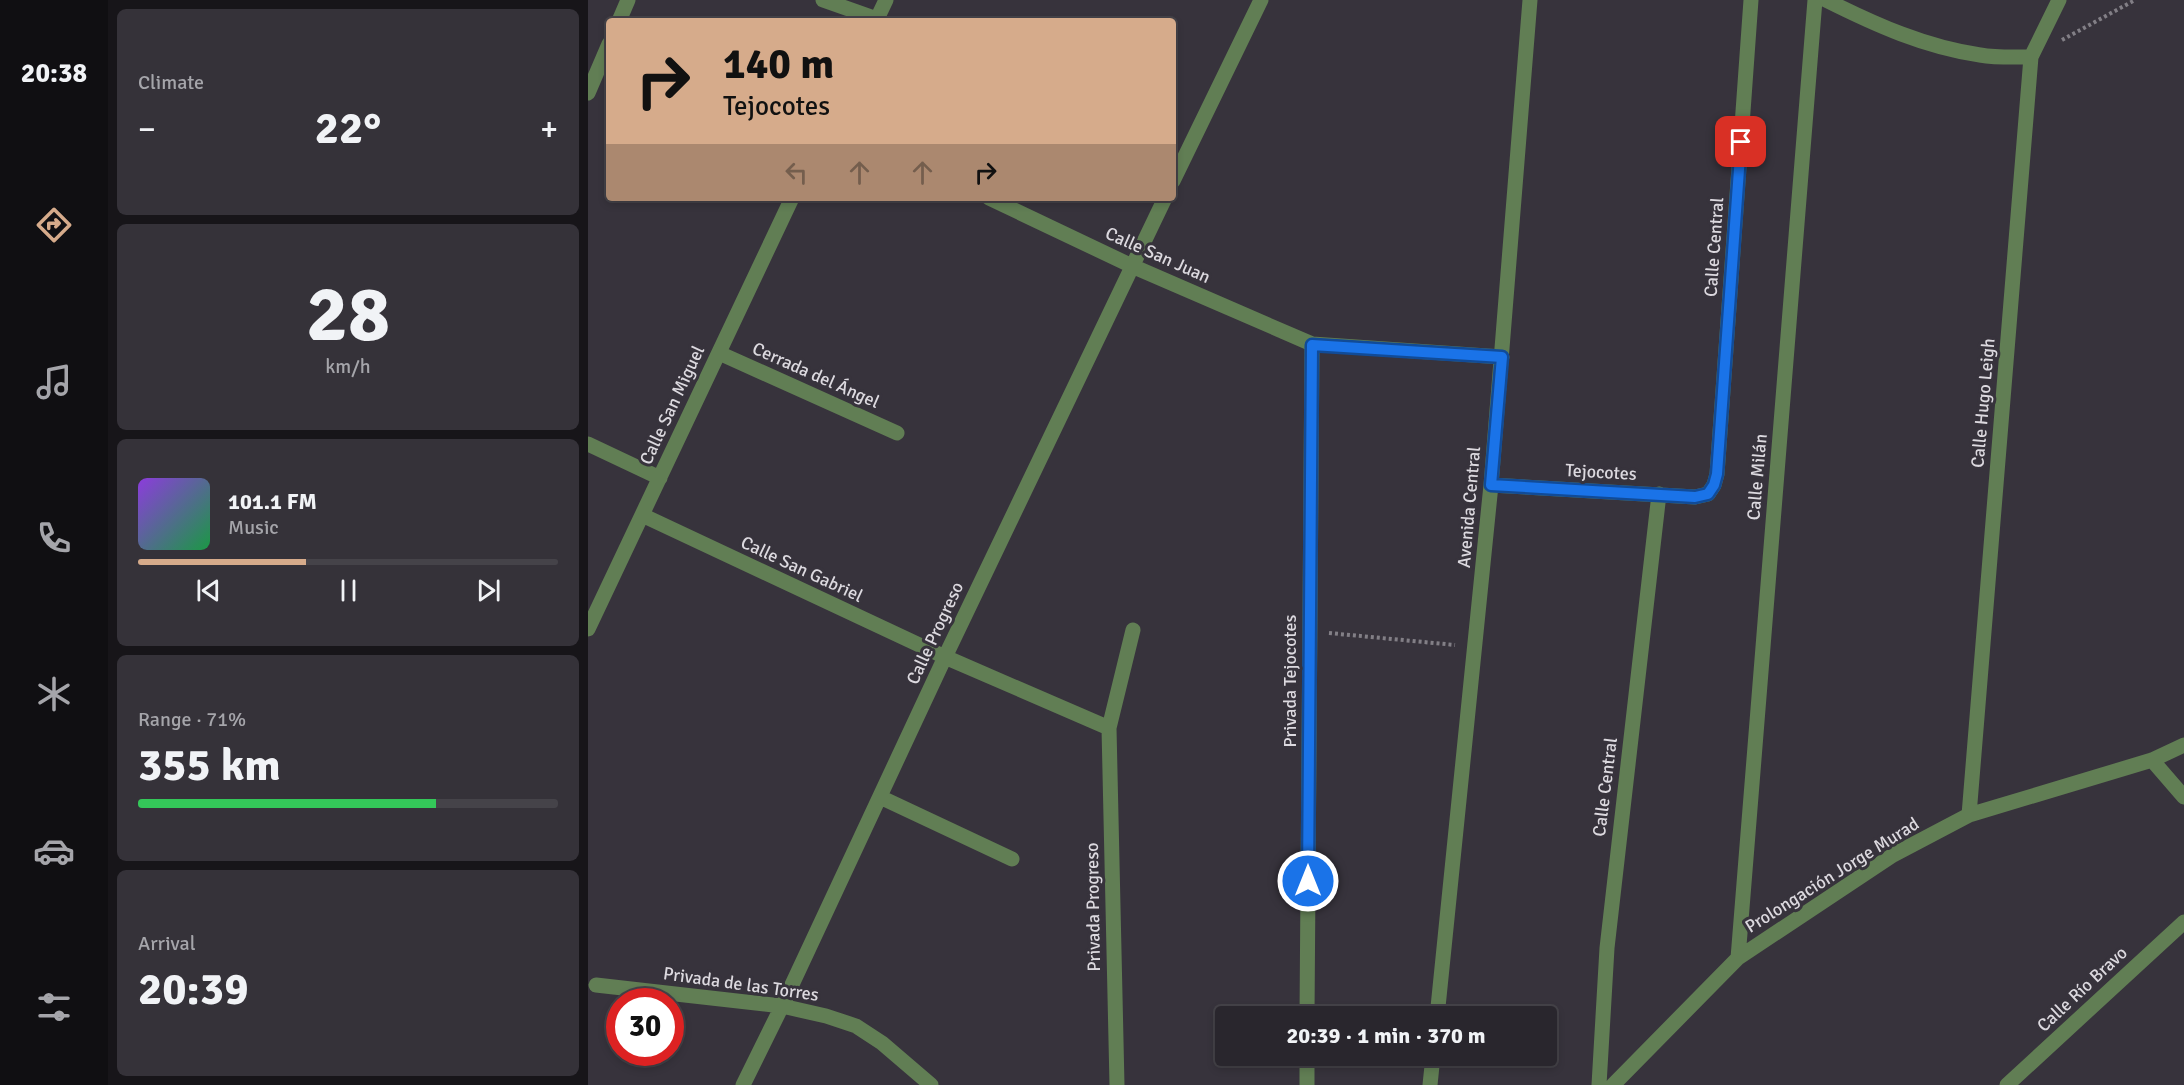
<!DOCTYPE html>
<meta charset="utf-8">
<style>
:root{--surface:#29262d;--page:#353239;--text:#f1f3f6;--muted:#a5a5aa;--line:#454349;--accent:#d6ab8b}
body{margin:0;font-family:Signika,sans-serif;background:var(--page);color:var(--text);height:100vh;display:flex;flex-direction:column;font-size:22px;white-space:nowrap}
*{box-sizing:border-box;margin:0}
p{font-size:20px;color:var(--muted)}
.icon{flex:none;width:33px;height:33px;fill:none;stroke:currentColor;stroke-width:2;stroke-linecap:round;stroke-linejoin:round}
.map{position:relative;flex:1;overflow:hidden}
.side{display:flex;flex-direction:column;gap:9px;padding:9px;background:#171519;width:480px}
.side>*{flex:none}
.top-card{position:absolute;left:18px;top:18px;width:570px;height:183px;border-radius:6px;box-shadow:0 3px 9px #0003,0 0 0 2px var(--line);background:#d6ab8b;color:#111;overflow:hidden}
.speed{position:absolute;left:18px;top:988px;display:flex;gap:12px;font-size:30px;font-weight:700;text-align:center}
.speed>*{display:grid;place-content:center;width:78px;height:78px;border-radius:50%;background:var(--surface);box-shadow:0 3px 9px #0003,0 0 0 2px var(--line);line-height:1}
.speed .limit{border:9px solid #d22;background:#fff;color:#111}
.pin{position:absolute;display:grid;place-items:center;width:51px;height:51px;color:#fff;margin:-26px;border-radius:12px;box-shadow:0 3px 9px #0006}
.me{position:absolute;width:66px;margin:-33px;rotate:0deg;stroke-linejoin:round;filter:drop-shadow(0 0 4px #0008)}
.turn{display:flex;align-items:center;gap:21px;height:126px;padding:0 18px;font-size:27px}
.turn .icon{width:78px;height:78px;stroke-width:2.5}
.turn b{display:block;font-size:42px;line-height:51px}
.lanes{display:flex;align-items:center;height:57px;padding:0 18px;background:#0003;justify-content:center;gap:30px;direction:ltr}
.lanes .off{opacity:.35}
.big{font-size:45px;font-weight:800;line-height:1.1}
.side .widget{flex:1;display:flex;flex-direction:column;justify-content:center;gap:9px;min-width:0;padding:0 21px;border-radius:9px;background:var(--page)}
.side .dial{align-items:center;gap:0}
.dial b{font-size:78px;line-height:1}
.song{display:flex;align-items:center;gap:18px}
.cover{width:72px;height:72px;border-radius:9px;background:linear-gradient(135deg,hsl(270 70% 55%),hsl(140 70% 35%))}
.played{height:6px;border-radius:3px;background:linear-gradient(90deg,var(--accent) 40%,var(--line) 40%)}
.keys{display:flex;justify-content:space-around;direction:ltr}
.heat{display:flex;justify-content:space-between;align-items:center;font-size:33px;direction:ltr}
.charge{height:9px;border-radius:4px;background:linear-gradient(90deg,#34c759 71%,var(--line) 0)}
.trip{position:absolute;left:627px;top:1006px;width:342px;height:60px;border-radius:6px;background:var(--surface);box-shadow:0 3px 9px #0003,0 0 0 2px var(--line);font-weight:800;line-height:60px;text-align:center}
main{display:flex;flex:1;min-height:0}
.menu{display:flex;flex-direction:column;width:108px;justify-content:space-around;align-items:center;background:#100f12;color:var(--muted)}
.menu .icon{width:42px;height:42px}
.menu .selected{color:var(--accent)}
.menu b{font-size:27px;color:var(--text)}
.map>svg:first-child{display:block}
</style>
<main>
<nav class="menu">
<b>20:38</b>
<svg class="icon selected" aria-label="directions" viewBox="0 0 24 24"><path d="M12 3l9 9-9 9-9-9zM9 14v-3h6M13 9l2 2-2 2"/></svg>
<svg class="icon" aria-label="music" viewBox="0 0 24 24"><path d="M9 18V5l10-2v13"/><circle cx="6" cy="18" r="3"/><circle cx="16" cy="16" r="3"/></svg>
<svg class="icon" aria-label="phone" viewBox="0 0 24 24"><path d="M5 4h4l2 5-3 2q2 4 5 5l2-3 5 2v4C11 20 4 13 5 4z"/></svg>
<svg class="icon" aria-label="climate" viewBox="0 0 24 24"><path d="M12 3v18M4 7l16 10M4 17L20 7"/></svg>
<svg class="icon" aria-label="car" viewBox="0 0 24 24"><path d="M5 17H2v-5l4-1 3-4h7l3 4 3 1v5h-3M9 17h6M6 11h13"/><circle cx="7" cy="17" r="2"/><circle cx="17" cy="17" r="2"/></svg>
<svg class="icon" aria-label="filters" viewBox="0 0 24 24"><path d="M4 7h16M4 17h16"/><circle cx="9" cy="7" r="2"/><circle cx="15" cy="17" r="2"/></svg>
</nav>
<section class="side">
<div class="widget"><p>Climate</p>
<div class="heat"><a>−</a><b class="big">22°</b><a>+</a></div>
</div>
<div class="widget dial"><b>28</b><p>km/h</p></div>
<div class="widget">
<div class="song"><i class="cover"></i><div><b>101.1 FM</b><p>Music</p></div></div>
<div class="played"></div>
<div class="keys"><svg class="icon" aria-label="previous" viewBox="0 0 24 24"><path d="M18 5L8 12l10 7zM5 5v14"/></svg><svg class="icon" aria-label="pause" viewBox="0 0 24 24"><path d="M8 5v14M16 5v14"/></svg><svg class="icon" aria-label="next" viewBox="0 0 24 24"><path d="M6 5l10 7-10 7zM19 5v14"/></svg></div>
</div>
<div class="widget"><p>Range · 71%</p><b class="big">355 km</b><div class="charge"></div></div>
<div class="widget"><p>Arrival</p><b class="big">20:39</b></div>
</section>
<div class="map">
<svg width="1596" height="1085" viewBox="0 0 1596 1085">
<rect width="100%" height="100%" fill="#37333c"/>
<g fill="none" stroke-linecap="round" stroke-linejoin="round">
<path stroke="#827f86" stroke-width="4" stroke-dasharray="3 3" stroke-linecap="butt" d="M1474,40L1547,0
M741,633L867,645"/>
<path stroke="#617e54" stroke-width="15" d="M235,0L289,19
M1238,0C1288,25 1337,47 1392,55C1409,58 1426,57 1443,57
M31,21L40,0
M288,21L298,0
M0,93L21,44
M585,181L673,0
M401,198L544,266L724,344L914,357
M131,353L309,433
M0,444L72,478
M903,485L1107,497L1120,494L1126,485L1129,474L1163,0
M54,515L357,657L521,728
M0,629L204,198
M1564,760L1596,797
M292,797L424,859
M1381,815L1443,57L1471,0
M1150,958L1227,0
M8,985L194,1006L238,1016L268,1026L294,1043L343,1085
M719,1017L724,344
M849,1017L903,485L942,0
M155,1085L194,1006L357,657L577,198
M529,1085L521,728L545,630
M719,1085V1056
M842,1085L845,1056
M1011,1085L1019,948L1071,494
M1025,1085L1150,958L1305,855L1381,815L1564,760L1596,745
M1419,1085L1596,922"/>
</g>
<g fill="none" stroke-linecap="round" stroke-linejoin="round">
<defs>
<path id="route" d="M720,881L724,345L914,357L903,485L1107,497L1120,494L1126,485L1129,474L1153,142"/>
</defs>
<use href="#route" stroke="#114b97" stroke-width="15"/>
<use href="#route" stroke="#1a73e8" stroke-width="10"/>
</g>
<g text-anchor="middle" stroke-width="6" stroke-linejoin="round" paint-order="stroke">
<g font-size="18" fill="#dcd9df" stroke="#37333c">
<text transform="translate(1126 247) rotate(-86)" y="6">Calle Central</text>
<text transform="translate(570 255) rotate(24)" y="6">Calle San Juan</text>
<text transform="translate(228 375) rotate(24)" y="6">Cerrada del Ángel</text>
<text transform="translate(1395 403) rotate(-85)" y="6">Calle Hugo Leigh</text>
<text transform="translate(84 405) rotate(-65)" y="6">Calle San Miguel</text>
<text transform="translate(1013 472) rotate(3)" y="6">Tejocotes</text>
<text transform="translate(1169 477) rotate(-85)" y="6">Calle Milán</text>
<text transform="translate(881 507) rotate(-85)" y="6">Avenida Central</text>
<text transform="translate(214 569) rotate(25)" y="6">Calle San Gabriel</text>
<text transform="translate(347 633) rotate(-65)" y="6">Calle Progreso</text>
<text transform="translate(702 681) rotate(-90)" y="6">Privada Tejocotes</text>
<text transform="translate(1017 787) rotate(-83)" y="6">Calle Central</text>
<text transform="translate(1244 875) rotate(-32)" y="6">Prolongación Jorge Murad</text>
<text transform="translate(505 907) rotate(-91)" y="6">Privada Progreso</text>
<text transform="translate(153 984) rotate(8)" y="6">Privada de las Torres</text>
<text transform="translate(1494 989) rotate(-43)" y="6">Calle Río Bravo</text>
</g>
</g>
</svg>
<div class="speed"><div class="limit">30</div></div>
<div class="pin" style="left:1153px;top:142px;background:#d93025"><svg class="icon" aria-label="arrive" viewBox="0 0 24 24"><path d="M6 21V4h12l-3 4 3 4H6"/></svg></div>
<svg class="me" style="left:720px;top:881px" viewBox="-20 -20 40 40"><circle r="17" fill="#1a73e8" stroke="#fff" stroke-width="3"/><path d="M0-11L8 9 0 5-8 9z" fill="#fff"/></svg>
<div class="trip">20:39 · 1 min · 370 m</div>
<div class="top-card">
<div class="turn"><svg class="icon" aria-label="right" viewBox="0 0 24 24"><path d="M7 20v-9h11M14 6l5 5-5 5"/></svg><div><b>140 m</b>Tejocotes</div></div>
<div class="lanes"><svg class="icon off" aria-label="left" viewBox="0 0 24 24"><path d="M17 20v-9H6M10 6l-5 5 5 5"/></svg><svg class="icon off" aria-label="ahead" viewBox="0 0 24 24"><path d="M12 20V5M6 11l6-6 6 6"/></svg><svg class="icon off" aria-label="ahead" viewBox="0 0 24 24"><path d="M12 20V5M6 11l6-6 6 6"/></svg><svg class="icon" aria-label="right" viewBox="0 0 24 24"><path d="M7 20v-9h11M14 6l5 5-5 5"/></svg></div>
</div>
</div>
</main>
